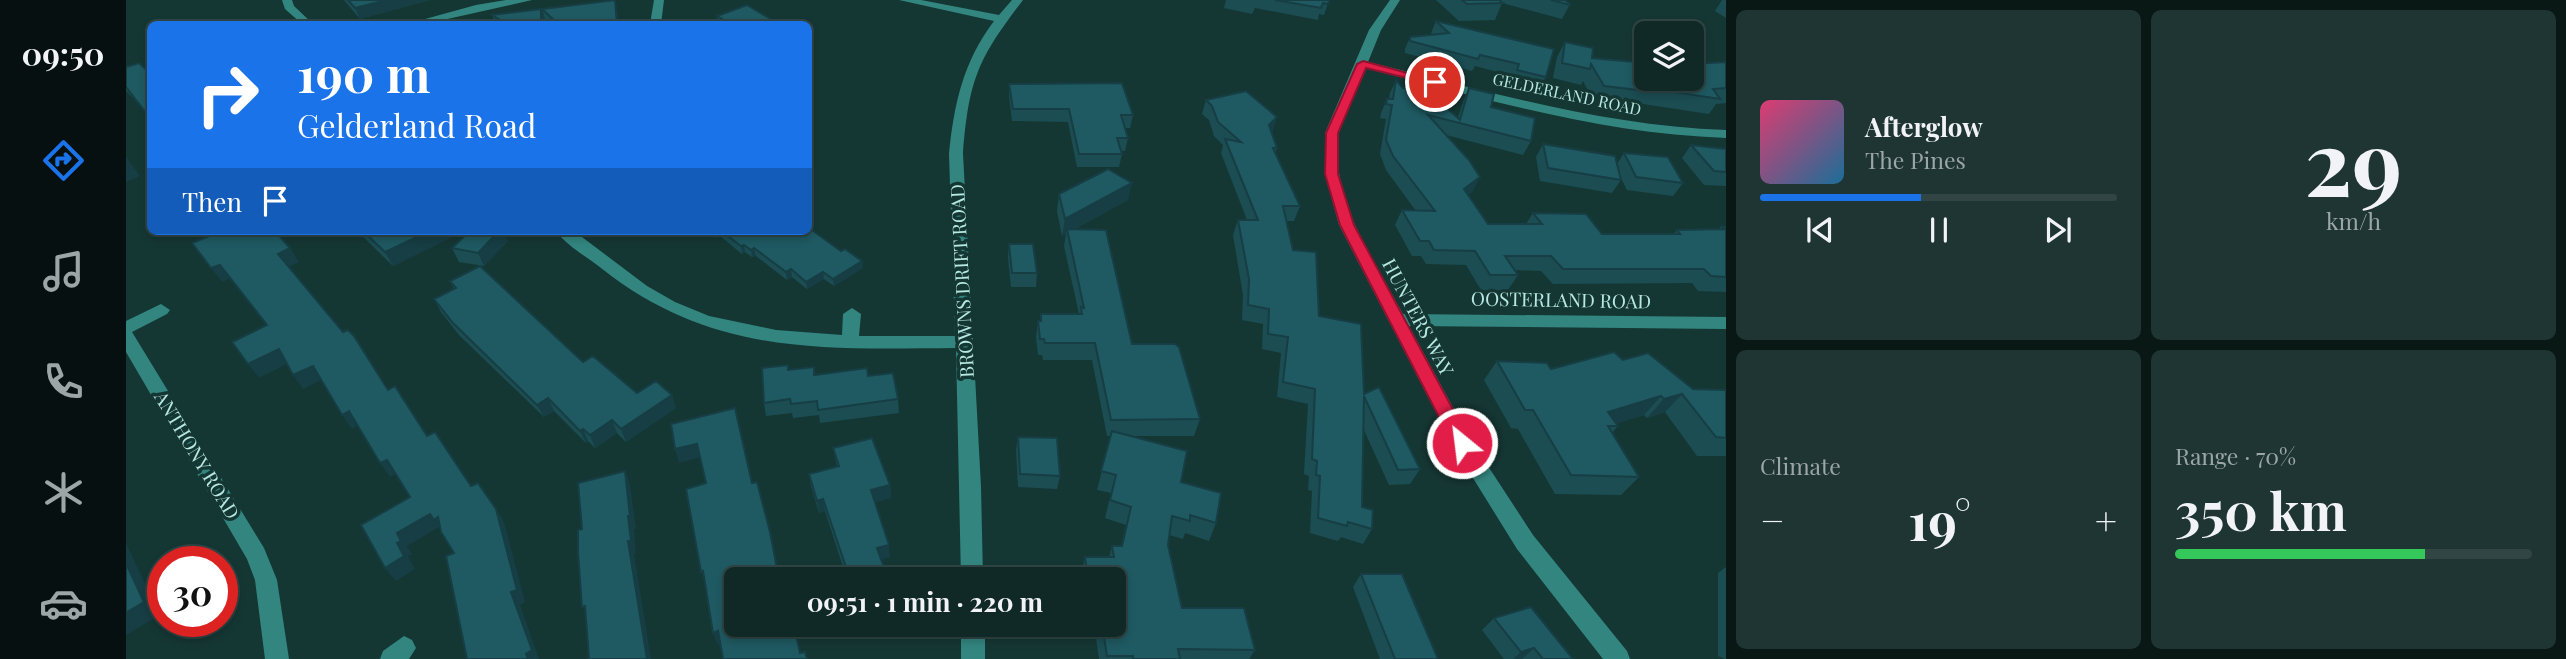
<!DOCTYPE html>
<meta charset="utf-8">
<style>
:root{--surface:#102927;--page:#1e3533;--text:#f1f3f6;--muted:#9ca6a7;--line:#304544;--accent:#1a73e8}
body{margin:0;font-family:"Playfair Display",serif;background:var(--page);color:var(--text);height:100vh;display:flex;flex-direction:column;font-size:26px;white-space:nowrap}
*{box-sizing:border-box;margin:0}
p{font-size:23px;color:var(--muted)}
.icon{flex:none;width:38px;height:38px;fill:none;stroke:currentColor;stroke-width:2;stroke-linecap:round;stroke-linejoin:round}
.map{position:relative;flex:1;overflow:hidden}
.drawer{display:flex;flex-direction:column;gap:10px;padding:10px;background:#091715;width:840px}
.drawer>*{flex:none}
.top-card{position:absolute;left:21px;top:21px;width:665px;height:214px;border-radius:10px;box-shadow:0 4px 10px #0003,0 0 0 2px var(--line);background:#1a73e8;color:#fff;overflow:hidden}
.tools{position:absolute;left:1508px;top:21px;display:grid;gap:14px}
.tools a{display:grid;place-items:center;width:70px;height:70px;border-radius:10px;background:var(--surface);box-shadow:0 4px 10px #0003,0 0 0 2px var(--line);font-size:35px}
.speed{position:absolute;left:21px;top:546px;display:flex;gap:14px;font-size:35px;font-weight:700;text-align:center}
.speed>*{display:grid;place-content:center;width:91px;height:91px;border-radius:50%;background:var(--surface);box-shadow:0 4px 10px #0003,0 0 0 2px var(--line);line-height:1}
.speed .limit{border:10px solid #d22;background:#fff;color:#111}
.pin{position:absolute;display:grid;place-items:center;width:60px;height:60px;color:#fff;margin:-30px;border:4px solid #fff;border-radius:50%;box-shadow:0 2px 7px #0007}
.me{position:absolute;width:77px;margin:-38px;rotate:331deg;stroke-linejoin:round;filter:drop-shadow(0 0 5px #0008)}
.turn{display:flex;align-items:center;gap:24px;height:147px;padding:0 35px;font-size:32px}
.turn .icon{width:91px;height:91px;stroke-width:2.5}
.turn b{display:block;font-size:49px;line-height:60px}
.then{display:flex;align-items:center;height:66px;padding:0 35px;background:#0003;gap:14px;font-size:26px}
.big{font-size:52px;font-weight:700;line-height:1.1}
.drawer .card{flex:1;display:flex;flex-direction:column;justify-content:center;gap:10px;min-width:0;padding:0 24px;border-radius:10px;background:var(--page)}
.drawer .dial{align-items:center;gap:0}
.dial b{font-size:91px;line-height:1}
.song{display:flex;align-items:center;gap:21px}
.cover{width:84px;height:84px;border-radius:10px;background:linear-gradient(135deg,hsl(340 70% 55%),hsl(200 70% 35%))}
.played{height:7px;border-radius:4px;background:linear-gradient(90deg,var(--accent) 45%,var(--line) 45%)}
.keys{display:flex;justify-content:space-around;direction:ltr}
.heat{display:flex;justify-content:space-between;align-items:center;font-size:38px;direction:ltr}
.charge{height:10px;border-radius:5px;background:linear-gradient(90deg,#34c759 70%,var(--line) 0)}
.drawer .tiles{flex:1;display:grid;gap:10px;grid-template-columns:repeat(2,1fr)}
.trip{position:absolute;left:598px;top:567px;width:402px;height:70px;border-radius:10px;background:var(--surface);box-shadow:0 4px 10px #0003,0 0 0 2px var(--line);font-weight:700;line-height:70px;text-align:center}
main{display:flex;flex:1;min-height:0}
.tabs{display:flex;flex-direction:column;width:126px;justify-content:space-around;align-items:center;background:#061010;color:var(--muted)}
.tabs .icon{width:49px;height:49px}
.tabs .on{color:var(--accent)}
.tabs b{font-size:32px;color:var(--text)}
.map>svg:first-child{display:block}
</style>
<main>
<nav class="tabs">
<b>09:50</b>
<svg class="icon on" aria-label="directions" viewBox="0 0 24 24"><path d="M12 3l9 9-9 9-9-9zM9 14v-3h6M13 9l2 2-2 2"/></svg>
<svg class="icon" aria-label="music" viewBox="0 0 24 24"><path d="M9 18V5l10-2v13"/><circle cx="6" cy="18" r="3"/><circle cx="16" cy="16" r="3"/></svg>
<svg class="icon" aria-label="phone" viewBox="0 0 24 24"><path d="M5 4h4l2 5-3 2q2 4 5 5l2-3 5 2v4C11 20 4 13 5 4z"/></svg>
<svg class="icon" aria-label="climate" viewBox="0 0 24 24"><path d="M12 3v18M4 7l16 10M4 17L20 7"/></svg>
<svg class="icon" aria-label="car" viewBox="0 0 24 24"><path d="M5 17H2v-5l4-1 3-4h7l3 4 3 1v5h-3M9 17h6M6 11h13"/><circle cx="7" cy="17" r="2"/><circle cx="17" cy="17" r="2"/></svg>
</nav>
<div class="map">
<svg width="1600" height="659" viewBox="0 0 1600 659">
<rect width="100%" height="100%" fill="#153734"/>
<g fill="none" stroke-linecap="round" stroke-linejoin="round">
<path fill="#338680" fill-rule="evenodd" d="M156,0H166L168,6L187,24H176L159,9Z
M380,0H406L299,24H281L350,5Z
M528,0H538L535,24H524Z
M773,0H795L873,15L886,0H897C852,59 843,79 837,154L855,487L857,579H835L830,348C696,349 586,356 475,268C461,257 441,246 430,231H448L521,286L549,302L583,316L650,330L716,335L717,314L726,308L735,314L733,336H829L823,154C828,104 837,62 868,21Z
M1264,0H1274L1255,30L1242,62C1361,91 1477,126 1600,130V138C1476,134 1359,99 1239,68C1231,88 1217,112 1213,133C1202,195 1249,263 1277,314L1600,317V329L1283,326L1343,437L1407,535L1501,651L1504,659H1477L1391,549L1329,449L1213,225L1199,174V133L1243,30Z
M35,304L44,310L41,314L6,332L138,548L151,580L163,659H139L129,580L121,559L0,352V321Z
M835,625H859V659H835Z
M278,636L286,640L290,648L283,659H254L257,651Z"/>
</g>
<path fill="#1b4d53" d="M218,0H304L234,19Z
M1100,0H1203L1198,15L1193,14L1192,20L1129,8L1126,14L1098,8Z
M1310,0H1439L1444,4L1436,19L1376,3L1369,20L1333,21Z
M1596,0H1600V18L1589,11Z
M415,9L419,20V24H369L366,15Z
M416,9L491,11L493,24H424L419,20Z
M591,16L653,24H592Z
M1310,21L1420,77L1413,89L1385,82L1387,76L1349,66L1346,71L1279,53V49L1284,37L1307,35L1305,33Z
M1439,42L1466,58L1521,79L1600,62V103L1590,104L1583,114L1504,102L1502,106L1468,102L1457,81L1455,85L1427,78L1431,57Z
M0,67L24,73V119L11,102L0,91Z
M1270,80L1277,88L1332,118L1337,102L1343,88L1405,141L1397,155L1320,135L1354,177L1346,192L1342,195L1362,224H1400L1407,213L1476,234H1548L1551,230H1593L1595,226L1600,227V292L1572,291L1566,283L1427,284L1415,271L1389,270L1392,275L1382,290H1355L1340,265L1300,264L1295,256H1286L1269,225L1276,210L1290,211L1260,170L1254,154L1260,119L1254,118L1255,113L1261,99H1263L1264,93Z
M883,84L1007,115L1004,128H999L1002,138L999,151H995L996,154L993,167H951L942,122L886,121L883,96Z
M1080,100L1151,117L1146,132L1151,148L1149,153L1174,206L1168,221H1160L1167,250L1193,316L1238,394L1294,469L1284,484L1263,485L1237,428L1236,507L1246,529L1237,544L1215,537L1212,541L1184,533L1186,491L1182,490L1183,476L1178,474L1182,404L1151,397L1155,353L1136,349L1137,324L1116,320L1117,295L1107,235L1112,220H1121L1095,153L1097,145L1088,136L1083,120L1076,114Z
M1417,144L1491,164L1498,153L1557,183L1547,196L1501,190L1494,176L1495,180L1486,193L1414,181L1410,157Z
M1565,145L1600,149V186L1578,185L1556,158Z
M933,194L1002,200L949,229L1006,344L1074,419L1068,436H1006L1055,482L1090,523L1083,541L1059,533L1057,539L1043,535L1042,545L1056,608L1129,650L1123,659H973L968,625H989V579H955V575L959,557H983L986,546H995L1000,525L979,518L985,493L971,490L985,436H981L966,360H917L916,355H912L910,337L912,321H914L915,314H953L938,246L940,234L936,236L931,211Z
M231,231H338L267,266Z
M574,231H682L715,251L736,261L737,268L708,286L698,279L681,289L666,277L661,280L630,256L626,257L619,252L616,254L594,236L590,238L584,233L580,235Z
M382,241L358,266L333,262L326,248Z
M883,244L911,273L910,287H885L882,258Z
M324,281L511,393L546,395L550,408L500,442L491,433L469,448L462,441L460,443L428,411L418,417L333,335L315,312L308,299L328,289Z
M1497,360L1567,389L1600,390V456H1571L1539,412L1521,418L1518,415L1490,423L1492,426L1486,433L1513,477L1495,495L1429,494L1392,429L1385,428L1358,380L1371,361L1425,369Z
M663,370L689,375L742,376L772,399L773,413L694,423L693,415L667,418L666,413L640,416L638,403Z
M892,437L934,476L931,489L892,487L890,450Z
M707,448L764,485L765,498L749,502L764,557L755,559L762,579H721L699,511L693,513L685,486L683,474L711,466Z
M1600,567V659H1599L1592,656V573Z
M1235,574L1312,659H1254L1227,587Z
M1368,618L1447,659H1378L1356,630Z"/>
<path fill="#163e44" d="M261,0H304L234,19L229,8Z
M489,0L491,11L493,24H491Z
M415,9L419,20V24H415Z
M687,56L688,66L682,70V59Z
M1151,117L1146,131L1138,139L1143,125Z
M0,157L14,176L0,182Z
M1354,177L1346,192L1330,204L1338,189Z
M1006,183L1002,200L941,233V229L940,234L936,236L939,219Z
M304,231H338L267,266L259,252Z
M373,231H378L382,241L358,266L352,253Z
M589,231H592L594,236L590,238Z
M618,245L619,252L616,254L615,246Z
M164,248L173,262L161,268L152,254Z
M628,248L630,256L626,257L625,250Z
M736,261L737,268L708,286L707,279Z
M94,265L105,278L96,282L85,268Z
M665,269L666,277L661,280L660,272Z
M697,272L698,279L681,289L680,282Z
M153,349L163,363L133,378L122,364Z
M187,366L197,379L177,389L167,375Z
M1556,394L1539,412L1521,418L1538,399Z
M546,395L550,408L500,442L495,429Z
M1535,396L1518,415L1467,431L1482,412Z
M422,398L428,411L418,417L411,405Z
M223,411L232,425L226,429L216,415Z
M486,420L491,433L469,448L464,435Z
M457,429L462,441L460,443L454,431Z
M571,444L575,457L553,463L549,449Z
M261,460L271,473L264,477L254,463Z
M499,471L504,484L510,529H508L510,553L508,554L525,659H521L502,541V516Z
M764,485L765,498L746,503L745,490Z
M697,499L699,511L693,513L691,501Z
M370,509L378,522L399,602L394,605L413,659H402L385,592Z
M304,514L312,517L317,533L313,527L281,546L286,554L282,556L289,569L270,581L259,568L271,543V533Z
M0,543L34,615L0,635Z
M763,545L764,557L752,560L751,548Z
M592,631L596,643L592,645L587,633Z
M1408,648L1396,659H1387L1395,652Z"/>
<path fill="#1f5961" stroke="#163e44" stroke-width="2" d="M222,0H261L229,8Z
M489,0L491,24H432L416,9Z
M1149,0H1203L1202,4L1197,3L1195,8Z
M1336,0H1373L1377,3L1341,4Z
M1425,0H1439L1444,4V5Z
M621,5L653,24H605L591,16Z
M415,9V24H381L366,15Z
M319,20L326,24H296L301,23Z
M1310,21L1428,49L1420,77L1391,70L1393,64L1354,55L1352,59L1284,41V37L1323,33Z
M1439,42L1467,48L1466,58L1521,63V79H1566V64L1600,62V88L1587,89L1594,99L1509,86L1512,90L1478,86L1465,64L1464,69L1436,63Z
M13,63L24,73V118L0,87V67Z
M1270,80L1277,88L1298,87L1334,120L1343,88L1368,94L1365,107L1409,118L1405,141L1302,115L1343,160L1354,177L1338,189L1362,224H1416L1407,213L1460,214L1476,234H1554L1551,230L1599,229L1595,226L1600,227V277L1585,276L1578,269H1437L1425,256H1379L1392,275H1364L1349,251L1308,250L1303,241H1294L1276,210L1309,211L1267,156L1260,140L1266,105L1260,104L1261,99H1267Z
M996,83L1007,115H995L1002,138H991L996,154H953L943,109H887L883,84Z
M1120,91L1151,117L1143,125L1151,148H1147L1174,206H1157L1167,250L1190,252L1193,316L1235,324L1238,394L1253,387L1294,469L1272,470L1238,396L1236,507L1247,510L1246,529L1222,522L1221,526L1192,518L1194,476L1190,475L1191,461L1186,459L1189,389L1157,382L1162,337L1142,334L1143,309L1122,305L1123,279L1112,220H1132L1099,139L1115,142L1092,122L1086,106L1080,100Z
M1417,144L1489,156L1495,180L1422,168Z
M1565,145L1600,149V172L1588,171Z
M1498,153L1542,157L1557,183L1510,177Z
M982,169L1006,183L939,219L933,194Z
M683,228L715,251L719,249L736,261L707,279L697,272L680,282L665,269L660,272L628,248L625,250L618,245L615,246L595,231H682Z
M941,229L980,230L1006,344H1049L1053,347L1074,419L985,420L969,343H919L918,339H914L912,321H915V314H956L955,307L958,308Z
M82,231H149L164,248L152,254L217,332L222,330L228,336L262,390L269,386L301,436L309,432L345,486L352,483L370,509L391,590L385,592L406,650L400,654L402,659H341L320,556L328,553L315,532L312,517L308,520L304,514L271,533L275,541L271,543L278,556L259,568L235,525L284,497L261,460L254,463L223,411L216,415L187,366L167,375L153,349L122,364L106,342L141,325L94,265L85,268L66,243L86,235Z
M237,231H304L259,252Z
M344,231H373L352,253L326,248Z
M883,244H907L911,273H886Z
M354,266L457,362L467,356L511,393L530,381L546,395L495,429L486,420L464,435L457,429L454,431L422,398L411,405L327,323L308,299L330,288L324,281Z
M1488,352L1497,360L1522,353L1567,389L1600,390V438L1590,437L1556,394L1538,399L1535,396L1482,412L1492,426H1482L1513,477L1445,475L1407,410H1399L1371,361L1421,363L1425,369Z
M662,365V370L688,367V375L741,368L742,376L767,373L772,399L692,410L691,401L665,404L664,399L638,403L636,368Z
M609,408L626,483L631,482L644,532L653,579H611V625H668L674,653L679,652L681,659H597L592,631L587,633L577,571L575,572L560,489L580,483L571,444L549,449L545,424Z
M986,431L1061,451L1055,482L1095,493L1090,523L1064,515V521L1046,516L1042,545L1056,608H1118L1129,650L1052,649L1054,659H1007V656H981L976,625H989V579H962L959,557H988L986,546H996L1005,507L984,500L990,475L975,471Z
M892,437L931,438L934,476L894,474Z
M746,438L764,485L745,490L763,545L751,548L762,579H724L697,499L691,501L683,474L713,466L707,448Z
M499,471L504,516H502L505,541H502L521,659H463L459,606L456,607L452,553V530L456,529L452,483Z
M0,563L18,602L0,613Z
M1235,574H1276L1312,659H1269Z
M1405,607L1447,659H1417L1408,648L1395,652L1368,618Z"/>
<path fill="#e11d48" stroke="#92132f" stroke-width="2" d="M1237,61L1315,82L1309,85L1240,68L1212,133V174L1228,225L1345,443L1342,448L1336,450L1329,448L1214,225L1199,174L1200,133L1231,64Z"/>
<g text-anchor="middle" stroke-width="7" stroke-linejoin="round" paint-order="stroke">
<g font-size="16" fill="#b7e8e3" stroke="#153734">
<text transform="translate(1441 94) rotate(12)" y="6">GELDERLAND ROAD</text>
</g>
<g font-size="19" fill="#b7e8e3" stroke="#153734">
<text transform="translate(836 281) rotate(-93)" y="7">BROWNS DRIFT ROAD</text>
<text transform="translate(1435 300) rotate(1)" y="7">OOSTERLAND ROAD</text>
<text transform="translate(1292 317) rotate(62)" y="7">HUNTERS WAY</text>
<text transform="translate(71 455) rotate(59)" y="7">ANTHONY ROAD</text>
</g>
</g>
</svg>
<div class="tools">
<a><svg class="icon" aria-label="layers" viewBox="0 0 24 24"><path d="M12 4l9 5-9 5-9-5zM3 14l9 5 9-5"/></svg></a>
</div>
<div class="speed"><div class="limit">30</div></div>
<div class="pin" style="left:1309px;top:82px;background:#d93025"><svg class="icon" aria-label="arrive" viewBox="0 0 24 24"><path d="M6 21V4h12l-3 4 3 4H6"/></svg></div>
<svg class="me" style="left:1336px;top:443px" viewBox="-20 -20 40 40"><circle r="17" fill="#e11d48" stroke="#fff" stroke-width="3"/><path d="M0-11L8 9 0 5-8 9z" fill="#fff"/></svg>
<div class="trip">09:51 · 1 min · 220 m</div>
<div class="top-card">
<div class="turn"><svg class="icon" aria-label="right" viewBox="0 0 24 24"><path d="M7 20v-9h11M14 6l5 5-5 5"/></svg><div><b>190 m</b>Gelderland Road</div></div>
<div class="then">Then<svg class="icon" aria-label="arrive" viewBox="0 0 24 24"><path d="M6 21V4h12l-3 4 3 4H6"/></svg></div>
</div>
</div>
<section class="drawer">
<div class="tiles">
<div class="card">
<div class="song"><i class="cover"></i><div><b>Afterglow</b><p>The Pines</p></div></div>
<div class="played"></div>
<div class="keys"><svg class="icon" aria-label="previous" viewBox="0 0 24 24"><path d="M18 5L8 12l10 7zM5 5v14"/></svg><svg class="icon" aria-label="pause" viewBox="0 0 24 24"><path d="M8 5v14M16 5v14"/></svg><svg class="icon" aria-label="next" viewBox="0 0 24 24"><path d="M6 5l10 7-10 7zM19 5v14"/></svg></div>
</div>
<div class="card dial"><b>29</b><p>km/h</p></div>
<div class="card"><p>Climate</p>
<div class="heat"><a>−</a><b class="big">19°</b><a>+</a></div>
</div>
<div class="card"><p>Range · 70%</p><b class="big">350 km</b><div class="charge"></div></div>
</div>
</section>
</main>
